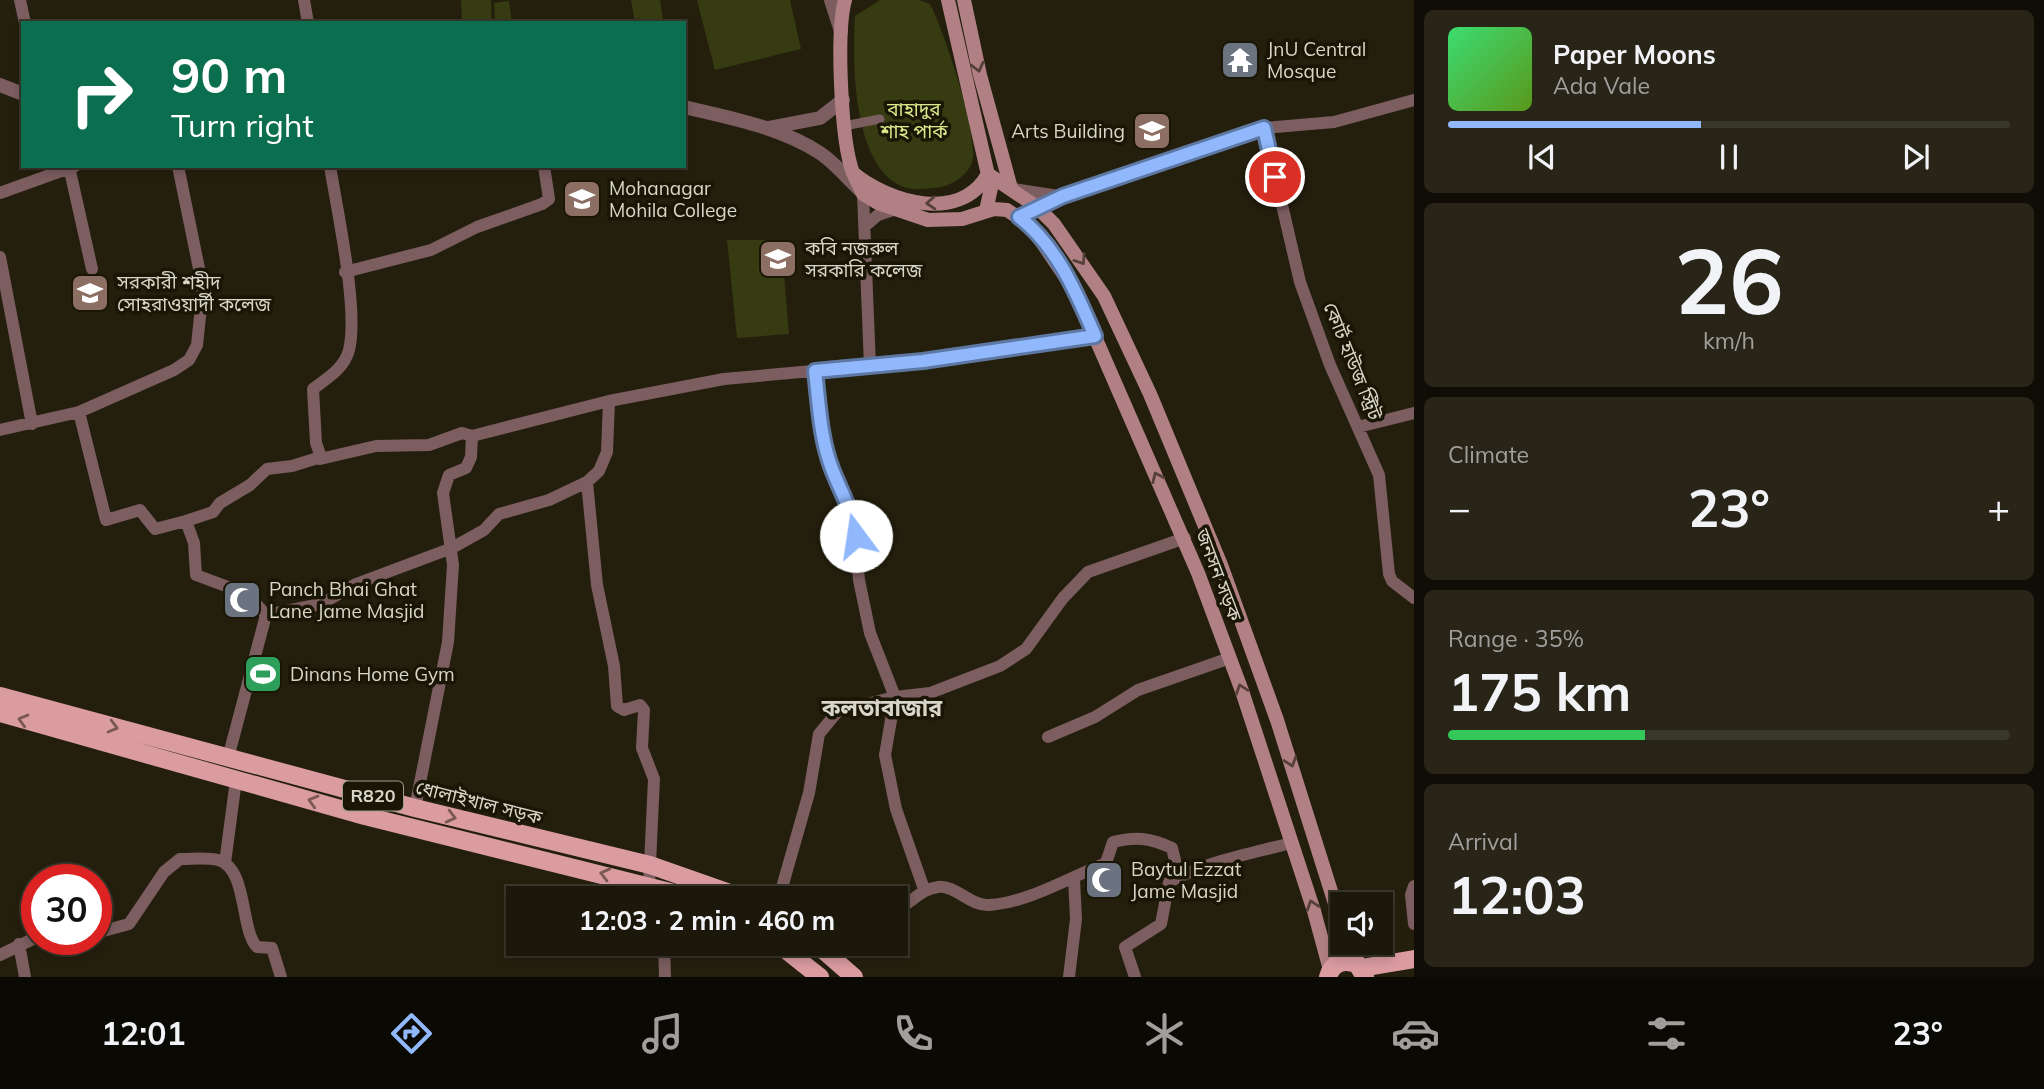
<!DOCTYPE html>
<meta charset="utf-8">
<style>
:root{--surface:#1b170a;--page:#282418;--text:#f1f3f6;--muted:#a09f9c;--line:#39362b;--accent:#91b8fd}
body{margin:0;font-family:Mulish,"Noto Sans Bengali",sans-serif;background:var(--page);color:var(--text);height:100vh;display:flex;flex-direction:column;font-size:26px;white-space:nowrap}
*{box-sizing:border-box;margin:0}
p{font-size:23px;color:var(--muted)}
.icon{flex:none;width:38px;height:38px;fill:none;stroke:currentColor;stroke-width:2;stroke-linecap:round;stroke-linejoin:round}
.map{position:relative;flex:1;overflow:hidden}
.side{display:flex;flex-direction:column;gap:10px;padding:10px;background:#0f0d06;width:630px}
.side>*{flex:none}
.guide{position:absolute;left:21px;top:21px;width:665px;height:147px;border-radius:0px;box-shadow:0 4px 10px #0003,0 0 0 2px var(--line);background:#0b6e4f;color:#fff;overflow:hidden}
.controls{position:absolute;left:1330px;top:892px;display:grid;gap:14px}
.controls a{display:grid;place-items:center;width:63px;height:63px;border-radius:0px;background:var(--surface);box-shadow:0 4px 10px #0003,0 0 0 2px var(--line);font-size:35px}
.speed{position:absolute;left:21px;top:864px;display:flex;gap:14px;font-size:35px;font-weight:700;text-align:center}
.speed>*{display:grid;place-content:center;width:91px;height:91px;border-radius:50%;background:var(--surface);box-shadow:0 4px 10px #0003,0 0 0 2px var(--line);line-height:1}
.speed .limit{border:10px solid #d22;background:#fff;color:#111}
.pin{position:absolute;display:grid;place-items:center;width:60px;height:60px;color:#fff;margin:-30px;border:4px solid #fff;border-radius:50%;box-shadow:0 2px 7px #0007}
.me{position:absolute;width:77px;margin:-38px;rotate:346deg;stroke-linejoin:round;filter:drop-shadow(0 0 5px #0008)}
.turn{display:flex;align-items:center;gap:24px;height:147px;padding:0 35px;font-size:32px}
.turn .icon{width:91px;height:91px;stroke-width:2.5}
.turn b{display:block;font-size:49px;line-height:60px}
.big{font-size:52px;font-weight:700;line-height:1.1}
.side .card{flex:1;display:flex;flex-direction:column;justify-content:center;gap:10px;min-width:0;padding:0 24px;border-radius:10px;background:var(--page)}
.side .dial{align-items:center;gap:0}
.dial b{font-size:91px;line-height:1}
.song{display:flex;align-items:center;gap:21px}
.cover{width:84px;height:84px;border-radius:10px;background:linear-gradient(135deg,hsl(140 70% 55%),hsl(90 70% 35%))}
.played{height:7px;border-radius:4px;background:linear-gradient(90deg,var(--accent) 45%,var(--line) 45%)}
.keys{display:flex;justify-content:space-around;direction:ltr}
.heat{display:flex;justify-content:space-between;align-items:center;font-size:38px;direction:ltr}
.charge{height:10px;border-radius:5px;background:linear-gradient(90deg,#34c759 35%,var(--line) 0)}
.trip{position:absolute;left:506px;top:886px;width:402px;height:70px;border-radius:0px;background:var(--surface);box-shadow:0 4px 10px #0003,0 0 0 2px var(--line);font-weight:700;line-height:70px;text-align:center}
.tab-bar{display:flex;height:112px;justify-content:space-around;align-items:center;background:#0b0904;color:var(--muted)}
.tab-bar .icon{width:49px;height:49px}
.tab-bar .selected{color:var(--accent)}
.tab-bar b{font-size:32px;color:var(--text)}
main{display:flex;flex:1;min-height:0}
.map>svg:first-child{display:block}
</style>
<main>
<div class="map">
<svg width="1414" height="977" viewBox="0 0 1414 977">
<rect width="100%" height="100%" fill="#241f0d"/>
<path fill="#363b12" d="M461,0H491L492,23H462Z
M631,0H660L663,19L635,23Z
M697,0H790L801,49L715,70Z
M880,0H919L930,4C943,28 980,137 972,162C967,177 949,187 935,188C928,188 920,190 914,189C852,182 852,61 855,16Z
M509,1L512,23H495L494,3Z
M727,240H781L789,334L737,338Z"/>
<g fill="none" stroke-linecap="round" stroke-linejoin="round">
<path stroke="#7c5d60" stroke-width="9" d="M844,126L880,119"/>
<path stroke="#7c5d60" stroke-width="12" d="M20,0L25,23
M304,0L308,23
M1264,128L1300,282L1330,365L1379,475L1389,574L1392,581L1414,598
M70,171L92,269
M1014,189L1058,196
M0,193L75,166
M863,194L870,366
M1037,207L1236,136L1264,128L1334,122L1414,100
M865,226L878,215L893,210
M0,257L32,424
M345,272L431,250L477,227L542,204L549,199L544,166
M815,371L825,443L833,470L853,512L859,580L870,633L895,697L885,755L896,809L924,889
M79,412L106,520L140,510L155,529L186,521L194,543L196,575L247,594L266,615L321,604L356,584L452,548L484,530L499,514L549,500L587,482L599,471L607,452L609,401L724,379L924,361L1095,336
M1358,427L1414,413
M0,430L79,412L174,370L189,360L197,345L203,288L178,166
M320,459L376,446L429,445L462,433L472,436
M587,482L597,585L614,666L617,706L624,710L640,705L644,710L642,748L654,779L649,885
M186,521L213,512L220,503L250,485L267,469L292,466L321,457L316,443L313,389C327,378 344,369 349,350C359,310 337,210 330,166
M1048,737L1095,717L1138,690L1230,658
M228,758L266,615
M415,808L448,642L453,565L443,493L449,475L466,468L471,457L472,436L609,401
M225,863L236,780
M1414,886L1411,895L1414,924
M779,898L809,793L819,734L838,711L895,697L930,693L1000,666L1026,649L1063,598L1088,572L1185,538
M896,907C909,907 919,889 938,887C956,885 970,906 989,905C1030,902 1068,878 1106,863L1113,842C1136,836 1150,838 1172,848L1179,877C1214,860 1253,853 1291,843
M96,933L129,924L164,872L180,859C192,859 207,857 218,860C248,868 240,930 257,947L272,948L281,977
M664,943L665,977
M19,944L25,977
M0,955L37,937
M1069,977L1076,919L1074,879
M1135,977L1125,947L1161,924L1169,882L1179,877"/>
<path stroke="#7c5d60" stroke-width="14" d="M831,0L841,31
M0,85L23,94
M684,107C730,118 780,127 820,153C835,163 847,178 860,190
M768,128L820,118L843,100"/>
<path stroke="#b18084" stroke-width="14" d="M845,0C836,33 841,141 853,173C888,202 960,224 988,174
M948,0L991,188L986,211
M964,0L980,75L1011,188
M853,173L863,194L878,203L928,220L962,219L994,209L1007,210L1031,226L1075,291L1198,573L1242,691L1314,911L1330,970
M988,174L1037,207L1054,224L1104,296L1150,394L1221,565L1277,720L1342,926
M1350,943L1361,968"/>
<path stroke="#da9ba1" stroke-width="18" d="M0,696L415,808L650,865L744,898
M0,713L365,816L694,898
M777,943L820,977
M815,943L854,977
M1361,968L1414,959
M1328,977C1332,963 1343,959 1357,964L1365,977"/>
</g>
<defs><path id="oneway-chevron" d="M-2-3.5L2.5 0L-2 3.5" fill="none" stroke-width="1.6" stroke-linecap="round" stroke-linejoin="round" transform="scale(1.75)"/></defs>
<g stroke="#564038">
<use href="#oneway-chevron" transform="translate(978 67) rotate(76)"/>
<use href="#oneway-chevron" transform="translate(931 203) rotate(177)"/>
<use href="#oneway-chevron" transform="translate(1081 260) rotate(56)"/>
<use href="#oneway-chevron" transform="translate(1157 477) rotate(-114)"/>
<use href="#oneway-chevron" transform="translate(1241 689) rotate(-109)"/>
<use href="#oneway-chevron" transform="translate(1291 762) rotate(72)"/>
<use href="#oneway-chevron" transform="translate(1312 905) rotate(-108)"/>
</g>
<g stroke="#7a5853">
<use href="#oneway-chevron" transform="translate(23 720) rotate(-164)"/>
<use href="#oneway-chevron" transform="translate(113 727) rotate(15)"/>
<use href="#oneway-chevron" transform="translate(313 801) rotate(-164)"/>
<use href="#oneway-chevron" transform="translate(451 817) rotate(14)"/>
<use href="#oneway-chevron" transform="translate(605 874) rotate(-166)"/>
</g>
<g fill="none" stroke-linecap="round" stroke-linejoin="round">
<defs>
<path id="route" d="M856,536C852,510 841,492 832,469C820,438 819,404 815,371L923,361L1095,336C1077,294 1057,246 1019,217L1063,196L1264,128L1275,177"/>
</defs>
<use href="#route" stroke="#5e78a4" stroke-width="18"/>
<use href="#route" stroke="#91b8fd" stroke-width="12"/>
</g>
<defs>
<symbol id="temple-square" viewBox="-11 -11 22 22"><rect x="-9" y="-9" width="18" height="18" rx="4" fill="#6b7280" stroke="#1a1605"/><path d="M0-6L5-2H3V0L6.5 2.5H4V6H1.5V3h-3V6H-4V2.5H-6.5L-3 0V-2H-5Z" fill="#fff"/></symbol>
<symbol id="university-square" viewBox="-11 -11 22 22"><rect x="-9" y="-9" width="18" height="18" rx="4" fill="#8d6e63" stroke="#1a1605"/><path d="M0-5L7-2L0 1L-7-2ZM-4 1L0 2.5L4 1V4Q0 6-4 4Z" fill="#fff"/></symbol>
<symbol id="mosque-square" viewBox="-11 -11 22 22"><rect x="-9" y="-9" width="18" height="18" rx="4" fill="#6b7280" stroke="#1a1605"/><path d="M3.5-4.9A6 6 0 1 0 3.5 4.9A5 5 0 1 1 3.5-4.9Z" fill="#fff"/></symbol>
<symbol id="stadium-square" viewBox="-11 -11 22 22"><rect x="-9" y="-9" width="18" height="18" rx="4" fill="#2e9e5b" stroke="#1a1605"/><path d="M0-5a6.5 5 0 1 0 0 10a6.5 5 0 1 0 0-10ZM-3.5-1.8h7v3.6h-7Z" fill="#fff"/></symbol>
</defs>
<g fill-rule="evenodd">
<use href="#temple-square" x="1218" y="38" width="44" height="44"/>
<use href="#university-square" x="1130" y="109" width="44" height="44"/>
<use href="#university-square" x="560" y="177" width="44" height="44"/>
<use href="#university-square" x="756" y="237" width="44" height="44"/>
<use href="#university-square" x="68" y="271" width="44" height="44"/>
<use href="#mosque-square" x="220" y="578" width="44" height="44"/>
<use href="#stadium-square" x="241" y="652" width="44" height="44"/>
<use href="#mosque-square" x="1082" y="858" width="44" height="44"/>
</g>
<g text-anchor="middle" stroke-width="7" stroke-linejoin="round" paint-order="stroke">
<rect fill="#1a1605" stroke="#9f9c8f" stroke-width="2" x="343" y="781.5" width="60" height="29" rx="5"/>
<g font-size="18" font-weight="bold" fill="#d8d6ca">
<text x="373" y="802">R820</text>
</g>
<g font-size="19" fill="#d8d6ca" stroke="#1a1605" text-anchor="start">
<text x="1267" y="56">JnU Central<tspan x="1267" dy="22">Mosque</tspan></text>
<text x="1125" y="138" text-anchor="end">Arts Building</text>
<text x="609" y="195">Mohanagar<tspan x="609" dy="22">Mohila College</tspan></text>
<text x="805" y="255">কবি নজরুল<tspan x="805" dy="22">সরকারি কলেজ</tspan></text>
<text x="117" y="289">সরকারী শহীদ<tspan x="117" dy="22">সোহরাওয়ার্দী কলেজ</tspan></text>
<text x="269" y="596">Panch Bhai Ghat<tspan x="269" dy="22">Lane Jame Masjid</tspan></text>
<text x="290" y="681">Dinans Home Gym</text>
<text x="1131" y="876">Baytul Ezzat<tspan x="1131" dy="22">Jame Masjid</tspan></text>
</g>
<g font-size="19" fill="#dbe98b" stroke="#1a1605">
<text x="914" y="116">বাহাদুর<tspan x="914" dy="22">শাহ পার্ক</tspan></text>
</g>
<g font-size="19" fill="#d8d6ca" stroke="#1a1605">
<text transform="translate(1353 361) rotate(68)" y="7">কোর্ট হাউজ স্ট্রিট</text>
<text transform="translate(1219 575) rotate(69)" y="7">জনসন সড়ক</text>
<text transform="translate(479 802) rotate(14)" y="7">ধোলাইখাল সড়ক</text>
</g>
<g font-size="23" font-weight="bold" fill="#d8d6ca" stroke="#1a1605">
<text x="882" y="716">কলতাবাজার</text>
</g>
</g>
</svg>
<div class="controls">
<a><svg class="icon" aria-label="sound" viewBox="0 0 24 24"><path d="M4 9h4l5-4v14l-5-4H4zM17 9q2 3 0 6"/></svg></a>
</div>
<div class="speed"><div class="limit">30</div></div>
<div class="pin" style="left:1275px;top:177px;background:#d93025"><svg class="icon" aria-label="arrive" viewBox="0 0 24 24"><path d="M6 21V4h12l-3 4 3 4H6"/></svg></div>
<svg class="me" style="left:856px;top:536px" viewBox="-20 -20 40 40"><circle r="19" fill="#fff"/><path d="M0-13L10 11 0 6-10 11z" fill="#91b8fd"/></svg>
<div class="trip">12:03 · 2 min · 460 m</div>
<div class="guide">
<div class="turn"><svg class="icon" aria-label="right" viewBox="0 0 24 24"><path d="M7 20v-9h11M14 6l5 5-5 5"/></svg><div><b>90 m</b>Turn right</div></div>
</div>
</div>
<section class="side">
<div class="card">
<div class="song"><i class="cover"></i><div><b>Paper Moons</b><p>Ada Vale</p></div></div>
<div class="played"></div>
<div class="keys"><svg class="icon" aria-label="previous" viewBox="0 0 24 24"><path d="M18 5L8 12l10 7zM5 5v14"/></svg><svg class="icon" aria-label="pause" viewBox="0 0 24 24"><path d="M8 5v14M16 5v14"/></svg><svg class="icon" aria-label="next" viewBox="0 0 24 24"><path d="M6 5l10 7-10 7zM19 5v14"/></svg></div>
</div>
<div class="card dial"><b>26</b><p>km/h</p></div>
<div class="card"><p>Climate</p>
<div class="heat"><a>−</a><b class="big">23°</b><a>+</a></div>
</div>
<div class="card"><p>Range · 35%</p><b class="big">175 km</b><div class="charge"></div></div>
<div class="card"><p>Arrival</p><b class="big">12:03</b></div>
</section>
</main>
<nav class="tab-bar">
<b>12:01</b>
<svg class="icon selected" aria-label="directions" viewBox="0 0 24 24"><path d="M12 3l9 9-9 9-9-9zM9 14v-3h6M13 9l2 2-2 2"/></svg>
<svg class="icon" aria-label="music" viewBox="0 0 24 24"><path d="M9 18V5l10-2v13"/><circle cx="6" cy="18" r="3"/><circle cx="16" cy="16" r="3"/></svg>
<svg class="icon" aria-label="phone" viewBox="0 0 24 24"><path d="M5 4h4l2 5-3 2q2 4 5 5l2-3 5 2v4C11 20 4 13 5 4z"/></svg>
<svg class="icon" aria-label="climate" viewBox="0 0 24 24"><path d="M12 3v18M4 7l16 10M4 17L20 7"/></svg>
<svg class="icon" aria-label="car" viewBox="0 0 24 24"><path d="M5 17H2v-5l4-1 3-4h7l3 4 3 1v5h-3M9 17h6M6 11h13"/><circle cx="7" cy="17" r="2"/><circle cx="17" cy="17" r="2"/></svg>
<svg class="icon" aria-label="filters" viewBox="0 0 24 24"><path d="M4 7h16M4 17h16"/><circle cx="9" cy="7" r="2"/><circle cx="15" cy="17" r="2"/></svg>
<b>23°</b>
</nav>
